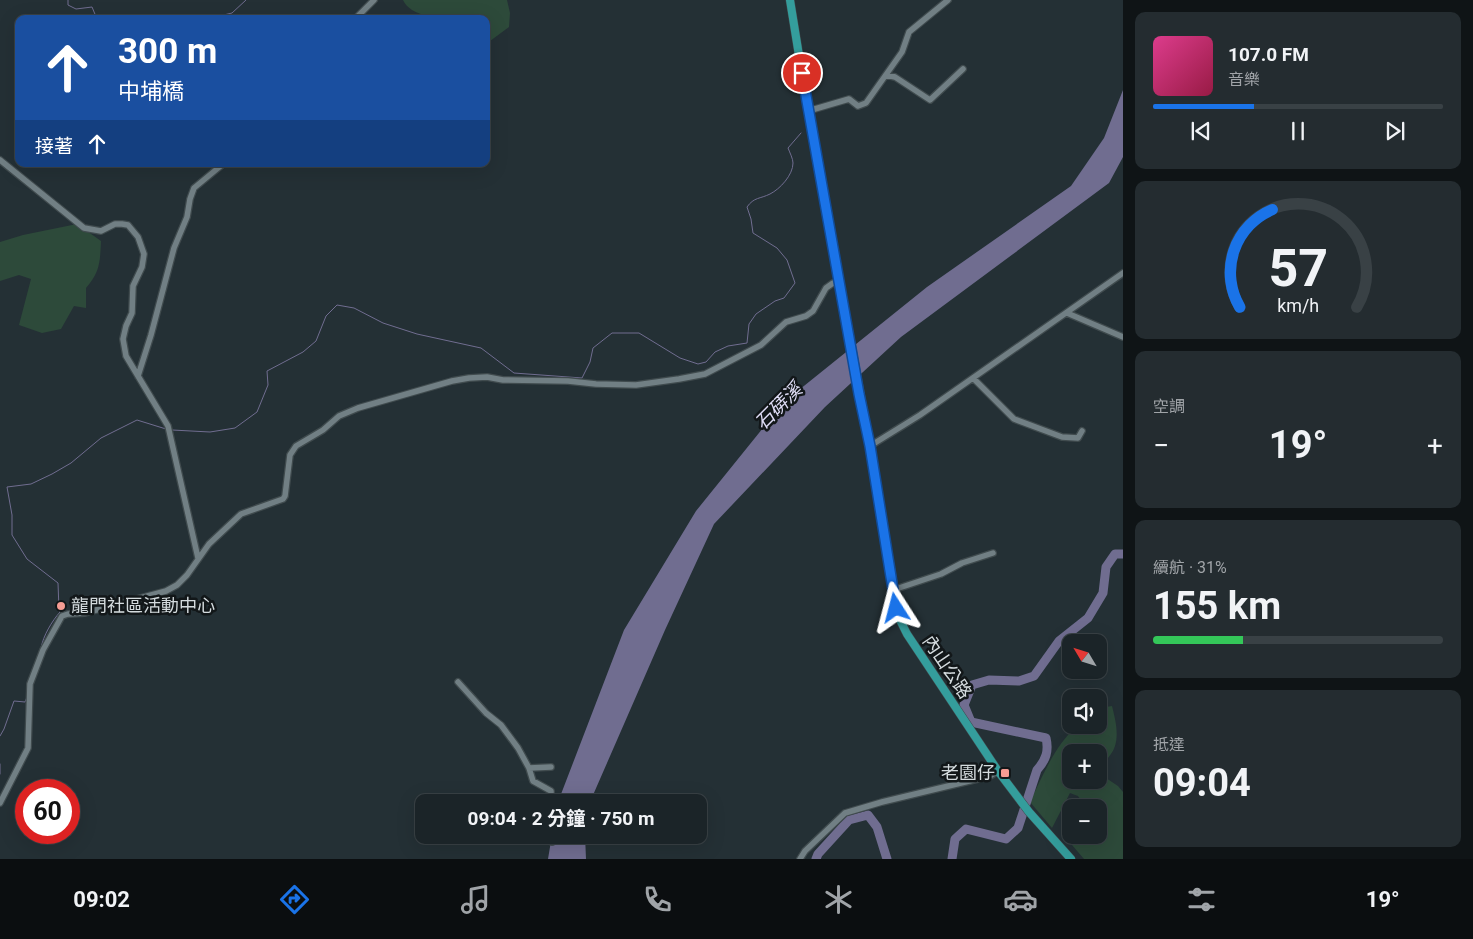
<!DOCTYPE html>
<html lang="zh-TW">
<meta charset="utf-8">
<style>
:root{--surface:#1b2428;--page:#242c30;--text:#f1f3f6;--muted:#a0a4a8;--line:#394145;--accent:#1a73e8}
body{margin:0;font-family:Roboto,"Noto Sans TC",sans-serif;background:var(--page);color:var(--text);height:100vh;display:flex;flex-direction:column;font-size:19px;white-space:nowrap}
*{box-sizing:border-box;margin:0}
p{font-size:16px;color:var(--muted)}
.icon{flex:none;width:28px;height:28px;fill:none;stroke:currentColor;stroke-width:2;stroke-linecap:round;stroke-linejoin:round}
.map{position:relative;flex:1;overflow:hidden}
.side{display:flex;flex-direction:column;gap:12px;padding:12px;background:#0f1416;width:350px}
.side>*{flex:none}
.banner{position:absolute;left:15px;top:15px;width:475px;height:152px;border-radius:10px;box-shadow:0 5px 20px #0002,0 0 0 1px var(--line);background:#1a4fa0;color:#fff;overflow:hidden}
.needle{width:32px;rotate:308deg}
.tools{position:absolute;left:1062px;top:634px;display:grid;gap:10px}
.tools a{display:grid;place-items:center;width:45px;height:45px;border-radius:10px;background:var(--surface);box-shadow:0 5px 20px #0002,0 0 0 1px var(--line);font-size:25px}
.speed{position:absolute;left:15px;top:779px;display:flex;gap:10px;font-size:25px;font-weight:700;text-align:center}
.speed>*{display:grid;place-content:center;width:65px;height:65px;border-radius:50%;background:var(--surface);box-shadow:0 5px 20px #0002,0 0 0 1px var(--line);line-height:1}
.speed .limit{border:8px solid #d22;background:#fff;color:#111}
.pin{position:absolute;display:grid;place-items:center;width:42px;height:42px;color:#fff;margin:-21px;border:2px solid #fff;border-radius:50%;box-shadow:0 1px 5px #0007}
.me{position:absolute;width:55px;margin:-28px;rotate:351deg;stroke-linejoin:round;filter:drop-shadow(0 0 4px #0008)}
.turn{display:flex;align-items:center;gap:18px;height:105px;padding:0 20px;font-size:22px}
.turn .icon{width:65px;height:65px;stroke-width:2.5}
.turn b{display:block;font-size:35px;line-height:42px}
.then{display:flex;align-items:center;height:48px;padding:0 20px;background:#0003;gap:10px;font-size:19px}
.big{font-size:38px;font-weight:700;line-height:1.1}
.side .tile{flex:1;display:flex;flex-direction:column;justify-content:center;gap:8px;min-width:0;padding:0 18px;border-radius:10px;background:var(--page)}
.side .dial{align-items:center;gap:0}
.dial svg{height:130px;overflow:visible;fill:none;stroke:var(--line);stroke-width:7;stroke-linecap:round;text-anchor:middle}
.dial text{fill:var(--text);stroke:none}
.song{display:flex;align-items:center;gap:15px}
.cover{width:60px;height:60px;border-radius:8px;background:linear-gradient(135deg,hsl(330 70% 55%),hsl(340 70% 35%))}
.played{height:5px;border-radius:2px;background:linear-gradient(90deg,var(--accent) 35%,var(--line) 35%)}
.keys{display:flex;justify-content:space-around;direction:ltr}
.heat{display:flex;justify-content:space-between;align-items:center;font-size:28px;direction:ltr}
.charge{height:8px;border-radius:4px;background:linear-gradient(90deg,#34c759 31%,var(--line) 0)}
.trip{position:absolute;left:415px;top:794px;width:292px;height:50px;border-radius:10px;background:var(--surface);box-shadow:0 5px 20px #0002,0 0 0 1px var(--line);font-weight:700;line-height:50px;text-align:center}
.dock{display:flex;height:80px;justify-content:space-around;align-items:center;background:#0b0e10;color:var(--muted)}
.dock .icon{width:35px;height:35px}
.dock .on{color:var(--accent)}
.dock b{font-size:22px;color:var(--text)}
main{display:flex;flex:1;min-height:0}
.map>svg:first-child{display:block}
</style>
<main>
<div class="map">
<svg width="1123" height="859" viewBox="0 0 1123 859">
<rect width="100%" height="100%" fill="#243035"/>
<path fill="#2d4a3a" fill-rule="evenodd" d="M403,0H507L510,13L509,27L486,44V19C465,19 413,23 403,0Z
M77,224L101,241C100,262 100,272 86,288V308L74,306L61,329L42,333L19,325L31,279L19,275L0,281V242L23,235Z
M1112,706C1115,718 1119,733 1115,746C1113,753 1106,760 1102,766L1103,776L1118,786L1123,792V859H1084L1072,845L1077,841L1085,840L1088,835H1099V808L1080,807L1082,802L1078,796L1070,793L1052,828L1030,802C1043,775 1055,745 1078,725H1099V708ZM1071,752H1099V780H1071Z"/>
<path fill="#706d90" d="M1123,90V157L1109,183L901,337L825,407L714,524L665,630L590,802H558L624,630L696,511L784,402L927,287L1071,186L1104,138Z
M552,835H585L586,859H548Z"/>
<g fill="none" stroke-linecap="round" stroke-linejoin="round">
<path stroke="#706d90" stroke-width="1" d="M68,0V5L76,9L92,7L97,19
M207,19L232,13L246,0
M172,430L210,432L235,428L257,412L268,385L267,371L303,352L316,341L326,316L337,305L354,308L383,323L417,334L481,348L514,373L582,378L590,362L593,348L612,333H639L680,358L698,364L706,362L715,352L728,346L747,343L749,324L756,314L775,301L784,298L795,283L787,260L777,248L753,233L751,219L747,207C754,197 760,199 770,194C780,189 793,175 793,163C793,159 790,153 788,148L801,133
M41,648C43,636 52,621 60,612L59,610L58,583L27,559L12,535V515L7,487L31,484L52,474L71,463L101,438L137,420L166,429
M0,736L4,729L14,701L25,702L27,697
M0,764V774"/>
<path stroke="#706d90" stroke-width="9" d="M816,859L818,854L849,820L868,815L877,827L887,859
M952,859L955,839L966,829L1006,839L1018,828L1037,770C1046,760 1049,751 1046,738L971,722L964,705L972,685L989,680L1019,681L1034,676L1059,641L1088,618L1103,593L1106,567L1115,554H1123"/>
<defs>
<path id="minor" d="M355,19L374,0
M886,75L895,77L930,100L963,69
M808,111L849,99L858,106L866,103L902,52L909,32L948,0
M0,160L84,228L101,231L115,224H122L128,225L138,237L144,254L142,267L133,286L132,313L126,326L123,339L126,356L168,426L198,558
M1067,313L1123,337
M138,376L151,335L174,248L187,217L190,199L194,188L223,164
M973,378L1014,419L1062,437L1078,438L1082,431
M870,446L920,415L1123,273
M893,590L941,574L962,563L993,553
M458,682L486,713L501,725L518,748L529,768L533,781L551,791V802
M529,768L551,767
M0,803L28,748L30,684L43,650L62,616L68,614L85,613L166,591L177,585L187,575L209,544L241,514L283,499L285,496L290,455L296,446L323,430L339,416L358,408L452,381L469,378L487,377L503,380L568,381L596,384L636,385L679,379L705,374L761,345L786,322L806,316L813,311L826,288L833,283L839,281
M552,835V842
M800,859L805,851L845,813L882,802L990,776L998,771"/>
<path id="major" d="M790,0L808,111L870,446L899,618L907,634L998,771L1029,812L1071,859"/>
</defs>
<use href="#minor" stroke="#404b4e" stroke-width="8"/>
<use href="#major" stroke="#404b4e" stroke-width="9"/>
<use href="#minor" stroke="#717f84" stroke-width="5.5"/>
<use href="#major" stroke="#349d9c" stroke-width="8"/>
</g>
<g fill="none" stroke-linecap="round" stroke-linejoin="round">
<defs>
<path id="route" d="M802,73L859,394L870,446L896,608"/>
</defs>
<use href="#route" stroke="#114b97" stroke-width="12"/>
<use href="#route" stroke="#1a73e8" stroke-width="9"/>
</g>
<g fill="#f59c93" stroke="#121719" stroke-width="2">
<circle cx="61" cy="606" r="5"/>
<rect x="1000" y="768" width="10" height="10" rx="2.5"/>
</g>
<g text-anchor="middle" stroke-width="5" stroke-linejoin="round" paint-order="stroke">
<g font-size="18" fill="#d4dbde" stroke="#121719" text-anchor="start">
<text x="71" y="612">龍門社區活動中心</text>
<text x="995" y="779" text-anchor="end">老園仔</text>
</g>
<g font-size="18" fill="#d4dbde" stroke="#121719">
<text transform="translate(947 667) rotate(56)" y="6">內山公路</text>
</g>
<g font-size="19" font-style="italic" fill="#dfddf6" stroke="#121719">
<text transform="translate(778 406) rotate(-45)" y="7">石硦溪</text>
</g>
</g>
</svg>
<div class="tools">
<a><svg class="needle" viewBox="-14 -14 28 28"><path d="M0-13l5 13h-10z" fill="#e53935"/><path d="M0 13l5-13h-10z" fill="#a0a4a8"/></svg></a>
<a><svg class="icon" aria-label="sound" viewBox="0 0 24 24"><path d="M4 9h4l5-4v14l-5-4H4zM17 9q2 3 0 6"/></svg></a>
<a>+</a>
<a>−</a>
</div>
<div class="speed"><div class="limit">60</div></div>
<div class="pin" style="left:802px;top:73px;background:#d93025"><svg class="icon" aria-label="arrive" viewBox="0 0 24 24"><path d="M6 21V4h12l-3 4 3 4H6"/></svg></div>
<svg class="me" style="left:896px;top:608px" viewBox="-20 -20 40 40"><path d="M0-17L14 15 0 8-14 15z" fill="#1a73e8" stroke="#fff" stroke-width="4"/></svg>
<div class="trip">09:04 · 2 分鐘 · 750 m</div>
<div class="banner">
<div class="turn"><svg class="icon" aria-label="ahead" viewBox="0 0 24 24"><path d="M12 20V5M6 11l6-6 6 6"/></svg><div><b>300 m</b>中埔橋</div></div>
<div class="then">接著<svg class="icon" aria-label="ahead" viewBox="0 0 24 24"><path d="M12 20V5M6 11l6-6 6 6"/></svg></div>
</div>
</div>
<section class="side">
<div class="tile">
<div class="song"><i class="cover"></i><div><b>107.0 FM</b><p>音樂</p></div></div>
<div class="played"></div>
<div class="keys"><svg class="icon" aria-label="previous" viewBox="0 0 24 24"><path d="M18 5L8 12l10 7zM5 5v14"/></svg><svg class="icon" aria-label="pause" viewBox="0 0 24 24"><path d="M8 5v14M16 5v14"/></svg><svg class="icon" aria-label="next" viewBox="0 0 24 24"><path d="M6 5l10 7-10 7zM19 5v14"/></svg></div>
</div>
<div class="tile dial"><svg viewBox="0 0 100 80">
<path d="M14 69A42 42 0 1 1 86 69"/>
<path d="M14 69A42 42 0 0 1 34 9" stroke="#1a73e8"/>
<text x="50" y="56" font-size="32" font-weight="700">57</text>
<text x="50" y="72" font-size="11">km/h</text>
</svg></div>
<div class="tile"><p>空調</p>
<div class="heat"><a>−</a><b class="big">19°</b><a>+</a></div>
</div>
<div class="tile"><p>續航 · 31%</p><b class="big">155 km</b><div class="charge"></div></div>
<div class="tile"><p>抵達</p><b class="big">09:04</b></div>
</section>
</main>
<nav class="dock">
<b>09:02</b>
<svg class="icon on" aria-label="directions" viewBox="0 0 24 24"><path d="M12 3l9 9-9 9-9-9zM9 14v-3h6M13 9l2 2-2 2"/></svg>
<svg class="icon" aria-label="music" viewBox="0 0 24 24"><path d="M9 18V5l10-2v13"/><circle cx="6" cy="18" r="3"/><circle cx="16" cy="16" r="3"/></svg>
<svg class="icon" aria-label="phone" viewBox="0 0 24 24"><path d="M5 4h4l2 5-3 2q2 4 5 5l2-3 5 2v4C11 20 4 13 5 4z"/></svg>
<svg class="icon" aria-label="climate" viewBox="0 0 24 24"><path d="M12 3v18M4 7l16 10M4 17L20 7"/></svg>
<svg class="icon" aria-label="car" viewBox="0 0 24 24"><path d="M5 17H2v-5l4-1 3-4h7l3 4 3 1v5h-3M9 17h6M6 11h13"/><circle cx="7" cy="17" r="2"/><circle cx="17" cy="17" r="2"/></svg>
<svg class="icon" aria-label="filters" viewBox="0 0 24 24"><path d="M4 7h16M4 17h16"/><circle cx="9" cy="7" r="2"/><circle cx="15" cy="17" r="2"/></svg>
<b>19°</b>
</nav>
